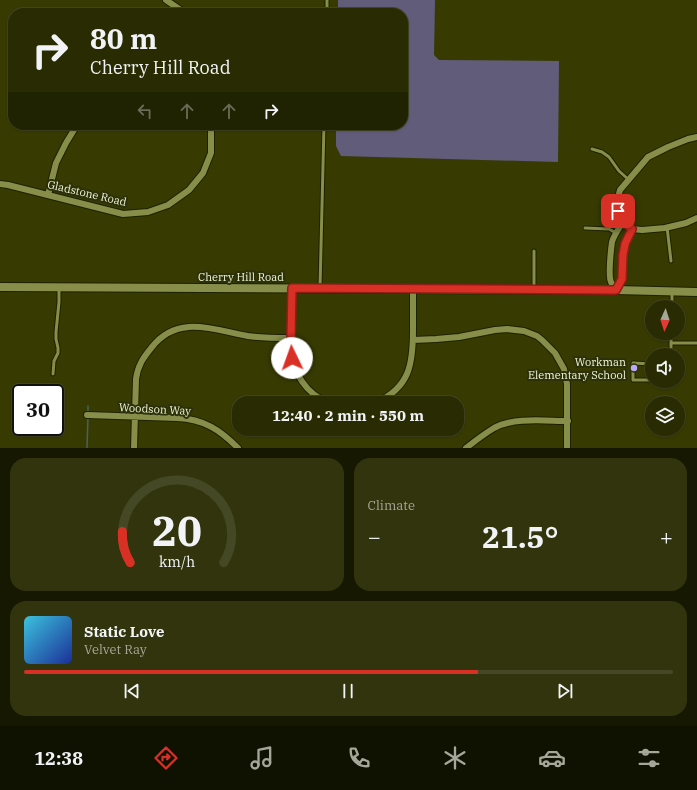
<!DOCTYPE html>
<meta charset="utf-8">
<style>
:root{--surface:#292c02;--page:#31340c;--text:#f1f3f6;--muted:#a5a799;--line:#454824;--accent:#d93025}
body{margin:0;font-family:"IBM Plex Serif",serif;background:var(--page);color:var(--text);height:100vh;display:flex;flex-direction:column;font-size:15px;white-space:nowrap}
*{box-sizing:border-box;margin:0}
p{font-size:13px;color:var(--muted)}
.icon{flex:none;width:22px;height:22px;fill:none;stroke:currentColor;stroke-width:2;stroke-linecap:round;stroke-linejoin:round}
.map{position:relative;height:448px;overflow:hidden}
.drawer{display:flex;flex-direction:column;gap:10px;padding:10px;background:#171801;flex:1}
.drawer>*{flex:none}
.hud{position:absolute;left:8px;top:8px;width:400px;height:122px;border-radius:16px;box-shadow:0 1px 3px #0004,0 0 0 1px var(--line);background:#292c02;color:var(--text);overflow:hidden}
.needle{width:26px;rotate:183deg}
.tools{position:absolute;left:645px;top:300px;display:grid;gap:8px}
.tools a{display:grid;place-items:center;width:40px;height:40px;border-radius:50%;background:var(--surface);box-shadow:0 1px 3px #0004,0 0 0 1px var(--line);font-size:20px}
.speed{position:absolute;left:12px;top:384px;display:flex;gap:8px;font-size:20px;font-weight:700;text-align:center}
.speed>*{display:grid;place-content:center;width:52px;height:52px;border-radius:50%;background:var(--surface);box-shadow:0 1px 3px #0004,0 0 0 1px var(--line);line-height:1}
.speed .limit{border:2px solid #111;border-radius:6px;background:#fff;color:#111}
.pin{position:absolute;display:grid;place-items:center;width:34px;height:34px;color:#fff;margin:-17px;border-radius:8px;box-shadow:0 2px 6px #0006}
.me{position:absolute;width:44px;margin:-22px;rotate:357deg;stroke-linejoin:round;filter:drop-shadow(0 0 3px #0008)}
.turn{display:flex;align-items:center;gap:14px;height:84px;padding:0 16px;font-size:18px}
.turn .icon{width:52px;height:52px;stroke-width:2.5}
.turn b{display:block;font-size:28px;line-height:34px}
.lanes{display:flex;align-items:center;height:38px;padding:0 16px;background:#0003;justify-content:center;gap:20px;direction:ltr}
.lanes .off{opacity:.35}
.big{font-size:30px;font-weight:700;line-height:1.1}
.drawer .tile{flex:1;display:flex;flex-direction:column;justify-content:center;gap:6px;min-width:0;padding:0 14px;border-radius:16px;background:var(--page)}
.drawer .dial{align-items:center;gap:0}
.dial svg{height:104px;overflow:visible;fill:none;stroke:var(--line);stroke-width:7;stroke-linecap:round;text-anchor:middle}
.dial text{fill:var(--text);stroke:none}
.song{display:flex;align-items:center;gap:12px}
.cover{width:48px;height:48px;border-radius:6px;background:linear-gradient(135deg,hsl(190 70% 55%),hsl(230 70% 35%))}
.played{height:4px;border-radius:2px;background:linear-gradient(90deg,var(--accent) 70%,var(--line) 70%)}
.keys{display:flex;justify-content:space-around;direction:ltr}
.heat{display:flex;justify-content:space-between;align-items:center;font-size:22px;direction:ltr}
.drawer .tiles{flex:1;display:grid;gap:10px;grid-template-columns:1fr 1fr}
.tile:last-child{grid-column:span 2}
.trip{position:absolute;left:232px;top:396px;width:232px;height:40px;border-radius:16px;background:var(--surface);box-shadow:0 1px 3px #0004,0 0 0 1px var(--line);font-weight:700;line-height:40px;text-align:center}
.menu{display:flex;height:64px;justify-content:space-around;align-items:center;background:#101201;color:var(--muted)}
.menu .icon{width:28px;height:28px}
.menu .current{color:var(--accent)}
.menu b{font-size:18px;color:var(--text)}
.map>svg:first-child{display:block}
</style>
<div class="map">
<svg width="697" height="448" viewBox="0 0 697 448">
<rect width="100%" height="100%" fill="#373b02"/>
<path fill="#625c7b" d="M338,0H435L434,55L439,60L559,61L558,162L341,156L336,146V125H403V13H338Z"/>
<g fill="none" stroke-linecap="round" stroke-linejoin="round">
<path stroke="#486162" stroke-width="1.5" d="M88,412V406
M87,448L88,416"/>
<defs>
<path id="service" d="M327,13V0
M592,149L602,152L609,157L619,171L629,180
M667,227L671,261
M585,228L609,229L616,233
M534,251V288
M320,288L324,125
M672,307V293
M671,343H697
M671,355V333
M652,364L633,363V380H652
M53,374L54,361L58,353V348L56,339V332L59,302V289"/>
<path id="minor" d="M166,0L185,13
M697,137L688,139L668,147L648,157L620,190L617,201L618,211L623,222L632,229L642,230L665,228L686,223L697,218
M0,184L8,185L123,214L148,212L168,205L189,190L203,173L211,153V125
M48,195L56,163L66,143L77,125
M623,222C619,228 614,235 612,242C611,249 608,276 611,282C612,285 615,288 616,290L622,279L623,255L625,244L632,229
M292,289L291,349C293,373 306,394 329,403
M413,340L436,339L459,337L495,330L507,329L524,331L537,336L542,340L555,353L564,369L567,384V448
M376,403C410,387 413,364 413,330C413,316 413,303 413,289
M87,415L177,418C204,419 220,430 238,448
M134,448L136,379C138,365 143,358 152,347C178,314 214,330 248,336C262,338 277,338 291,338
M466,448C475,441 484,434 494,428C514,417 545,421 568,421"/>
<path id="secondary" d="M0,287L616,290L697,292"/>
</defs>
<use href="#service" stroke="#1e2100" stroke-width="5"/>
<use href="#minor" stroke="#1e2100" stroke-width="8"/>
<use href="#secondary" stroke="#1e2100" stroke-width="10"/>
<use href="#service" stroke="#878e4a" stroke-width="3"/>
<use href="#minor" stroke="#878e4a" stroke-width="6"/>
<use href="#secondary" stroke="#878e4a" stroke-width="8"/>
</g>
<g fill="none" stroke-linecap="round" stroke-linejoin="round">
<defs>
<path id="route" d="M292,358L291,338L292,288L616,290L622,279L623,255L625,244L632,229L623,222L618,211"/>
</defs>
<use href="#route" stroke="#8d1f18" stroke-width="10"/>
<use href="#route" stroke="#d93025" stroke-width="7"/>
</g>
<circle fill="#bbaaf6" stroke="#2c300b" stroke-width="1.5" cx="634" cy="368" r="4"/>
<g text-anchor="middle" stroke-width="4" stroke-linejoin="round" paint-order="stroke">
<g font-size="11" fill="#f0f5d2" stroke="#2c300b">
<text transform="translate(87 193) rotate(13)" y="4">Gladstone Road</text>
<text x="241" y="281">Cherry Hill Road</text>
<text transform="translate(155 409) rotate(3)" y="4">Woodson Way</text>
</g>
<g font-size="11" fill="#f0f5d2" stroke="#2c300b" text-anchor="end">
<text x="626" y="366">Workman<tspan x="626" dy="13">Elementary School</tspan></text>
</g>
</g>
</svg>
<div class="tools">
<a><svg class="needle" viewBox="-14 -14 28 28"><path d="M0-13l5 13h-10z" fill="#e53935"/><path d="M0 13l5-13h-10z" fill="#a5a799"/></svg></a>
<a><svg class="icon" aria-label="sound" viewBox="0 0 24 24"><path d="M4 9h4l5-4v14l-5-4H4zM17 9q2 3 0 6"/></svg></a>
<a><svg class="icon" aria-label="layers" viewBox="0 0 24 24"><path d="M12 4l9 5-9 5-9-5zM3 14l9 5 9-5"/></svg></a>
</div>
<div class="speed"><div class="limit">30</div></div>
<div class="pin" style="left:618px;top:211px;background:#d93025"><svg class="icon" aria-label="arrive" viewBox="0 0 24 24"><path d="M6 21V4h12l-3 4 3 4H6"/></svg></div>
<svg class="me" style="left:292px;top:358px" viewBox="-20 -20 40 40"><circle r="19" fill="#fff"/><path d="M0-13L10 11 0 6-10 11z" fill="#d93025"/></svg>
<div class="trip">12:40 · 2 min · 550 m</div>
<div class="hud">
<div class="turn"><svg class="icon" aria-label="right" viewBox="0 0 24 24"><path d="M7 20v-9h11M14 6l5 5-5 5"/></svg><div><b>80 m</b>Cherry Hill Road</div></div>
<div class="lanes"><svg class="icon off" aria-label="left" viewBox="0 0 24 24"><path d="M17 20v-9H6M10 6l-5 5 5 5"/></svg><svg class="icon off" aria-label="ahead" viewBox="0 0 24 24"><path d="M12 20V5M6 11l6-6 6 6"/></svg><svg class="icon off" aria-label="ahead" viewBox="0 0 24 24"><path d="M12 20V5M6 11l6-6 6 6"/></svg><svg class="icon" aria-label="right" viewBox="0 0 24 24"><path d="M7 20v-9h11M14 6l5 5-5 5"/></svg></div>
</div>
</div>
<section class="drawer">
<div class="tiles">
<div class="tile dial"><svg viewBox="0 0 100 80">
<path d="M14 69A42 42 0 1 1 86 69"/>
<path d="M14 69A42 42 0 0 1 8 45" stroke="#d93025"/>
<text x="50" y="56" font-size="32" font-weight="700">20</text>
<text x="50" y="72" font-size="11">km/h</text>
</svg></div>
<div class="tile"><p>Climate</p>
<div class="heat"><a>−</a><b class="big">21.5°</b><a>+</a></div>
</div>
<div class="tile">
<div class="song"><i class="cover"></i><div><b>Static Love</b><p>Velvet Ray</p></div></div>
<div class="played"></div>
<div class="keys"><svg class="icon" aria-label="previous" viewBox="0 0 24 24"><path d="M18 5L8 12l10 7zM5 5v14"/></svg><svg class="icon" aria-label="pause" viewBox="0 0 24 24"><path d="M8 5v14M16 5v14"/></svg><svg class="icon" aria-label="next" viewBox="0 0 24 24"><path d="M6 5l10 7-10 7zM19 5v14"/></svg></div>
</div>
</div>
</section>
<nav class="menu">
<b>12:38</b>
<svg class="icon current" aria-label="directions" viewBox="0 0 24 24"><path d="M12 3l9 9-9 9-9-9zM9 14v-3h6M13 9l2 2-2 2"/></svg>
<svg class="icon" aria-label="music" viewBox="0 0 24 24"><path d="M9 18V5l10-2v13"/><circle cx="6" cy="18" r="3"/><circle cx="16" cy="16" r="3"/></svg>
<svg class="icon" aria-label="phone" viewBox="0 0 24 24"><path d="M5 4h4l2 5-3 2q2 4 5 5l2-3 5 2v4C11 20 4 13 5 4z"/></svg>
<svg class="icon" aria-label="climate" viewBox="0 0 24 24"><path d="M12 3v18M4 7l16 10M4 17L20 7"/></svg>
<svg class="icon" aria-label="car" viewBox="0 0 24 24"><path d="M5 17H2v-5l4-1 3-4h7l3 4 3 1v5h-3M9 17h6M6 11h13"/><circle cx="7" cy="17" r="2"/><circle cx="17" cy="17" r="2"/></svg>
<svg class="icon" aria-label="filters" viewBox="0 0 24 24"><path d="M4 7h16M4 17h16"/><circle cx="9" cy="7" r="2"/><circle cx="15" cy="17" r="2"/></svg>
</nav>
